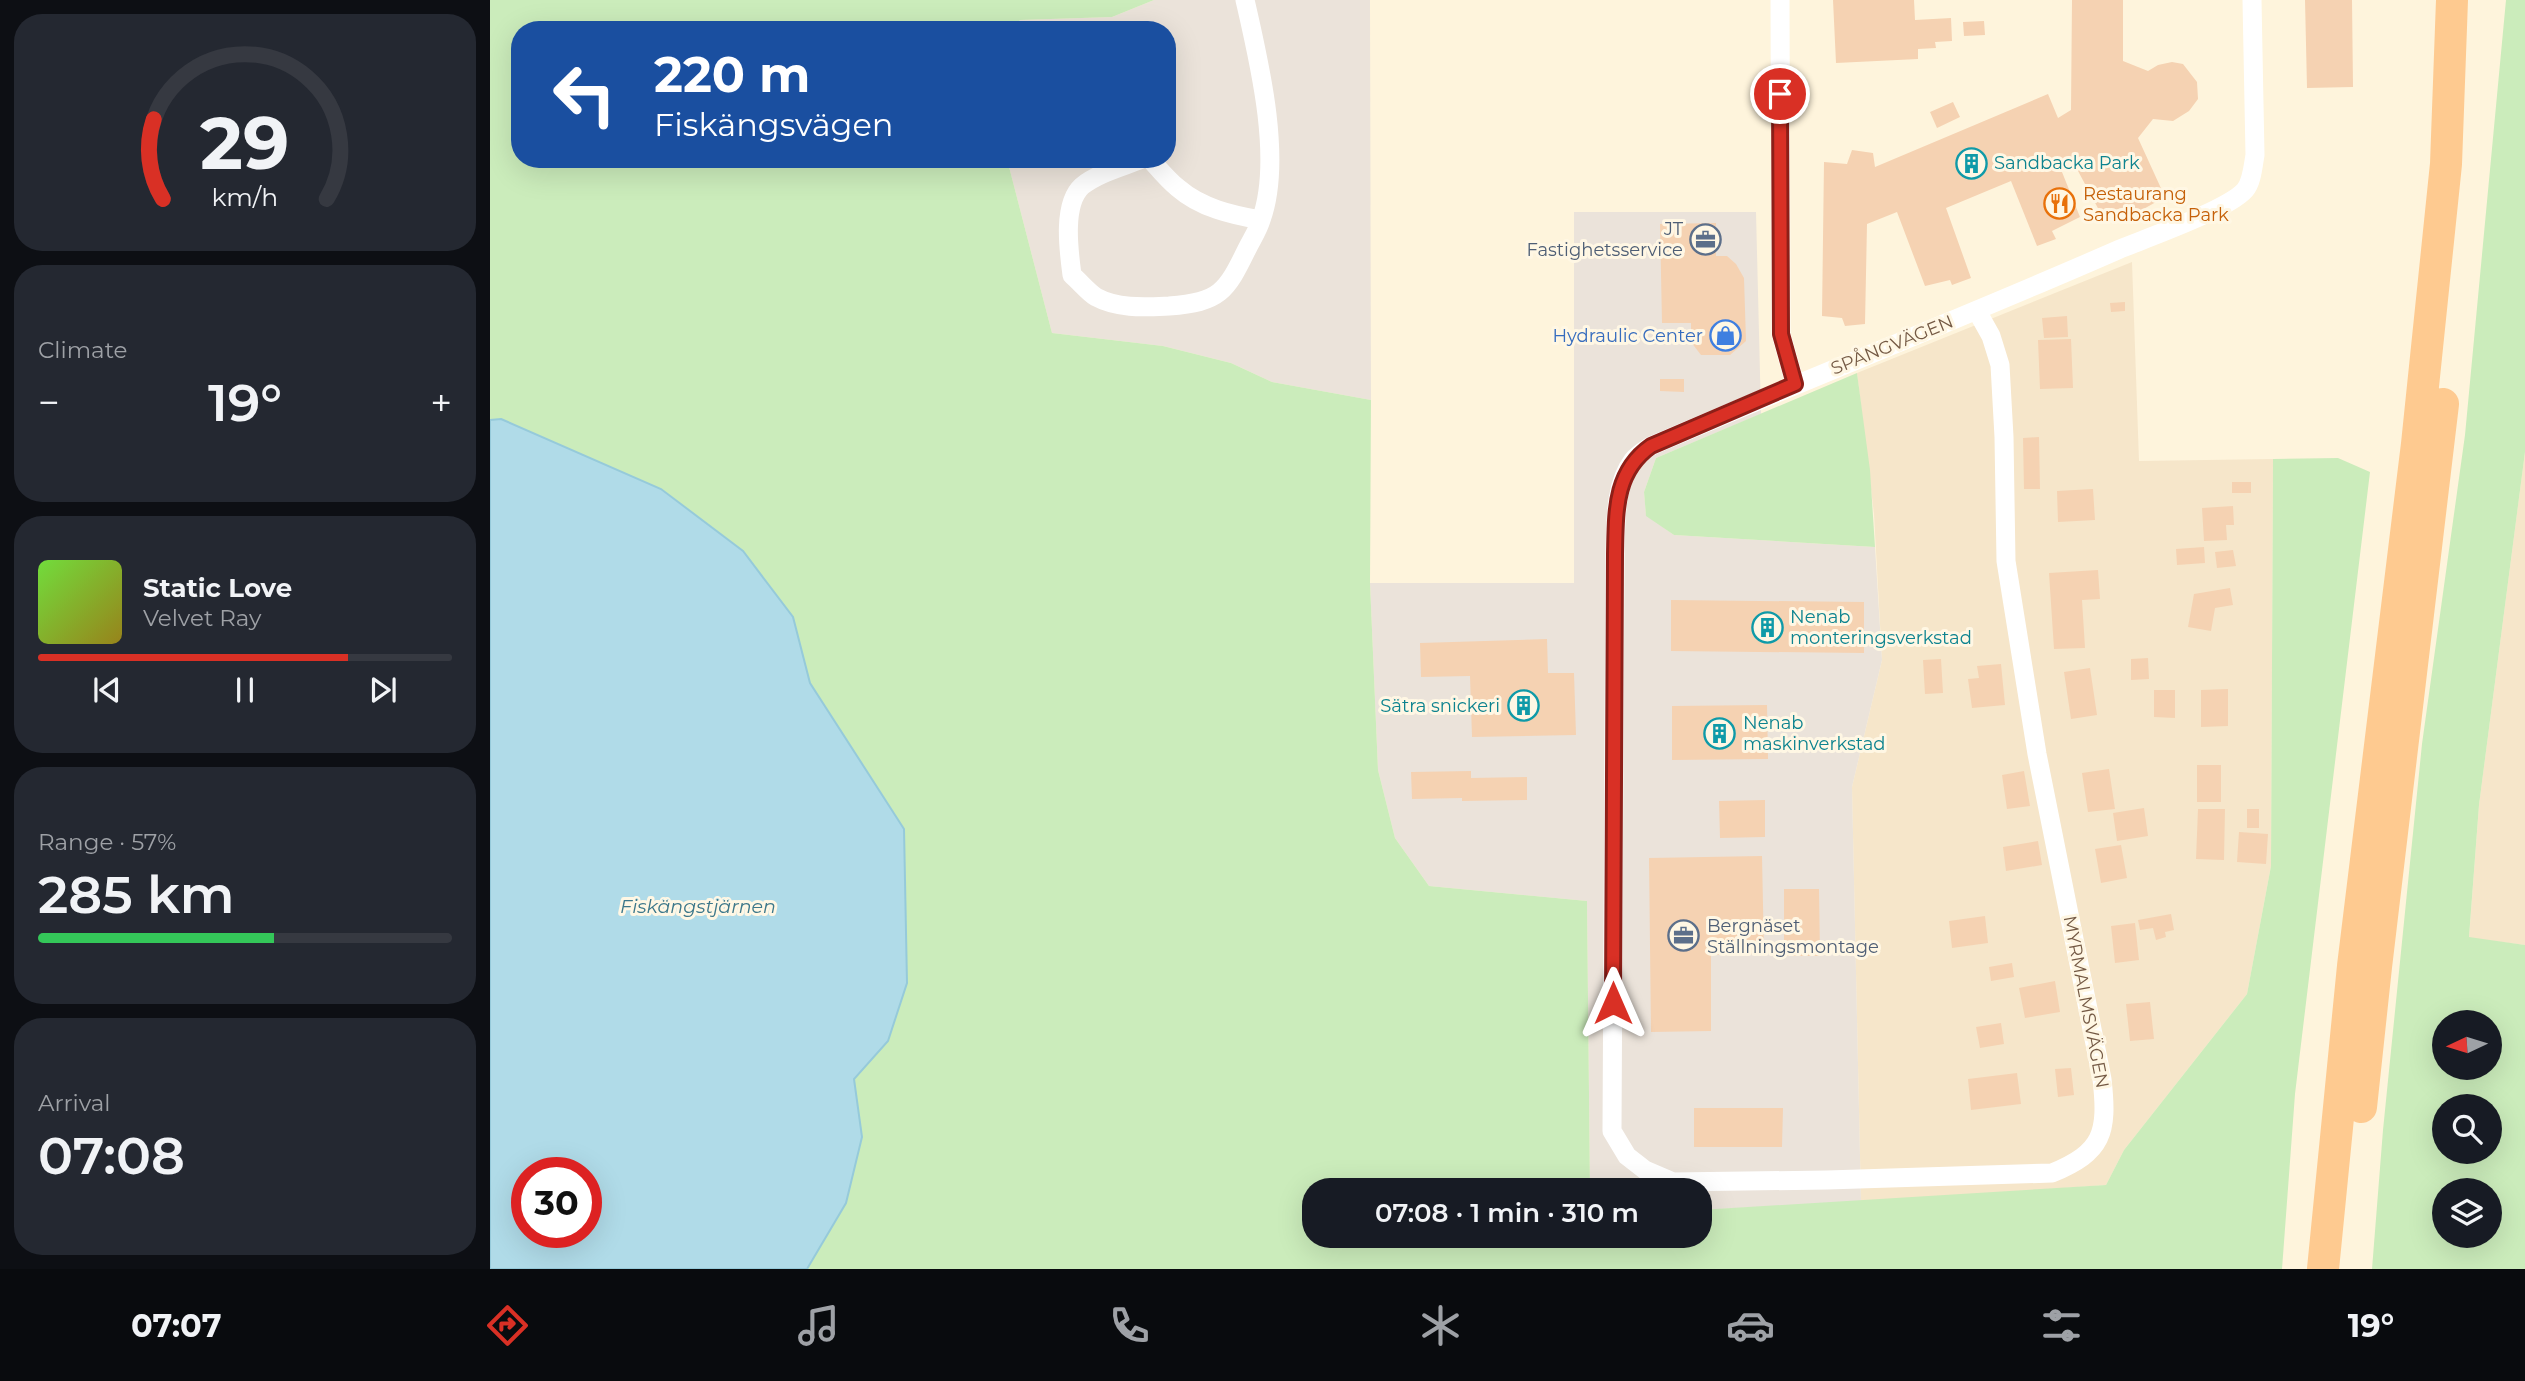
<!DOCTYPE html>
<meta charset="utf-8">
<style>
:root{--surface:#171b24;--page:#242831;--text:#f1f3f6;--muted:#9ea1a6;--line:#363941;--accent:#d93025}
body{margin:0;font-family:Montserrat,sans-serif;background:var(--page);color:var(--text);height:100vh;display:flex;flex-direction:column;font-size:26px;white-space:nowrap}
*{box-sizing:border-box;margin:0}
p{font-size:23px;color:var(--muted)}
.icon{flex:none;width:38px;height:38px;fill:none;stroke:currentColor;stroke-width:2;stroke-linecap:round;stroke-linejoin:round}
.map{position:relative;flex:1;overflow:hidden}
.drawer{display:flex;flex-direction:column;gap:14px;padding:14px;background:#0d0f14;width:490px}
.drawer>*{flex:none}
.top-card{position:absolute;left:21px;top:21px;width:665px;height:147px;border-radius:28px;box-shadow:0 7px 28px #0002;background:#1a4fa0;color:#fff;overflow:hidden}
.needle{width:46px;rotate:266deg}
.tools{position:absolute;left:1942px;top:1010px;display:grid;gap:14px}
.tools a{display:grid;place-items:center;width:70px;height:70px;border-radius:50%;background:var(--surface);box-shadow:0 7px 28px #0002;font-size:35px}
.speed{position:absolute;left:21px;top:1157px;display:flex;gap:14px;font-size:35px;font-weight:700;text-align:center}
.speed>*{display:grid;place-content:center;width:91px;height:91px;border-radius:50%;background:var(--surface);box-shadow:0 7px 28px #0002;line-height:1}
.speed .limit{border:10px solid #d22;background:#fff;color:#111}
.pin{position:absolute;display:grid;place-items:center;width:60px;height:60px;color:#fff;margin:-30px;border:4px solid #fff;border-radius:50%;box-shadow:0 2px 7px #0007}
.me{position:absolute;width:77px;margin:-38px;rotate:0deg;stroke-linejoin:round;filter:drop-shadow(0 0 5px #0008)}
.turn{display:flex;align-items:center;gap:24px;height:147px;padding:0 28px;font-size:32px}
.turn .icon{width:91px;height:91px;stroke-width:2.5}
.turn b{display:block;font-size:49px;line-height:60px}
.big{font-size:52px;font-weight:600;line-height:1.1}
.drawer .card{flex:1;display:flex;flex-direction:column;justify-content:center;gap:10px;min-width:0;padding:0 24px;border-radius:28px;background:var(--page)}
.drawer .dial{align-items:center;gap:0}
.dial svg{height:182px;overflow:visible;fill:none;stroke:var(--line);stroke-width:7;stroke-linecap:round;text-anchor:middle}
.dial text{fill:var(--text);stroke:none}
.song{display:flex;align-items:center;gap:21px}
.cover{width:84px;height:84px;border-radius:10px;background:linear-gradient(135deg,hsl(100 70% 55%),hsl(50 70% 35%))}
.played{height:7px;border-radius:4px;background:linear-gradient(90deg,var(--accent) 75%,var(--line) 75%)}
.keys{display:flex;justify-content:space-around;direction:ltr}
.heat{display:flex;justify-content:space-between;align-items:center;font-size:38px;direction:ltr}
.charge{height:10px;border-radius:5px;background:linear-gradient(90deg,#34c759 57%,var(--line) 0)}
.trip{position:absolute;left:812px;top:1178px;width:410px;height:70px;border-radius:28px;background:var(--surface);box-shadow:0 7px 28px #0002;font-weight:600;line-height:70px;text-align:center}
.tabs{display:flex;height:112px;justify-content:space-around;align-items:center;background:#090b0e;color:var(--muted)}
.tabs .icon{width:49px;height:49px}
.tabs .active{color:var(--accent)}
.tabs b{font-size:32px;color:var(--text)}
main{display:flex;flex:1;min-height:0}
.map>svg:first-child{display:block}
</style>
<main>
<section class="drawer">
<div class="card dial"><svg viewBox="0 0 100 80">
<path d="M14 69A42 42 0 1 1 86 69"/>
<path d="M14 69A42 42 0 0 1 10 34" stroke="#d93025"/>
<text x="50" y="56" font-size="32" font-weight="700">29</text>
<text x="50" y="72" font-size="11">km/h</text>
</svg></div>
<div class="card"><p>Climate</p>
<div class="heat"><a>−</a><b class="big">19°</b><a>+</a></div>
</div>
<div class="card">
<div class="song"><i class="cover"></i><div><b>Static Love</b><p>Velvet Ray</p></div></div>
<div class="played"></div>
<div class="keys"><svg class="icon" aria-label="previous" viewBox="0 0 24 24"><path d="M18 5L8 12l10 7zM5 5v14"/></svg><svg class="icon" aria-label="pause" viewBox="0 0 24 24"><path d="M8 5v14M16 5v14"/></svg><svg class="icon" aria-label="next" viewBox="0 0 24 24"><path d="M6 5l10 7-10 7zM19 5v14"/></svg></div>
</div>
<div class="card"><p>Range · 57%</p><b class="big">285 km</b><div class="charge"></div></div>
<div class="card"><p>Arrival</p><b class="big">07:08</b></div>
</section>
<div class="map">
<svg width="2035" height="1269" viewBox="0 0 2035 1269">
<rect width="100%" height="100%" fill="#fef4dc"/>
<path fill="#f6e6ca" d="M1642,262L1649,461L1783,459L1781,866L1757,994L1634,1150L1616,1185L1371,1202L1362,787L1392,660L1384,514L1367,373Z
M2035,452V945L1979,938L1989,805Z"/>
<path fill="#ebe3da" d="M664,0H880L881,400L782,382L741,363L673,346L562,333L517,159H677V30H523L530,20L622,17Z
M1084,212H1266L1271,414L1166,458L1154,492L1156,515L1184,535L1385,547L1392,660L1362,787L1371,1202L1209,1210V1190H1100L1097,901L939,886L905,838L888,770L880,583H1084Z"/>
<path fill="#cbecbb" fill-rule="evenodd" d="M0,0H664L622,17L530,20L523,30H30V159H517L562,333L673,346L741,363L782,382L881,400L880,583L888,770L905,838L939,886L1097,901L1100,1190H824V1236H1209V1210L1616,1185L1634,1150L1757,994L1781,866L1783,459L1848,458L1880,472L1805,1094L1792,1269H317L356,1203L372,1137L364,1079L398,1041L414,829L320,683L303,617L11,419L0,420Z
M2016,0H2035V452L1989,805L1979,937L2035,945V1269H1882L1893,1130L1932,744L1975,435ZM1955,1022H2000V1068H1955ZM1955,1106H2000V1152H1955ZM1955,1190H2000V1236H1955Z
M1367,373L1380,470L1385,547L1184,535L1156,516L1154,492L1166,458Z"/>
<path fill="#b0dbe8" stroke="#96cada" stroke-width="2" fill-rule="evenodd" d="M11,419L171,489L253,551L303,617L320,683L414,829L417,983L398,1041L364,1079L372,1137L356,1203L317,1269H0V420ZM37,1172H96V1232H37Z"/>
<path fill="#f5d2b2" d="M1343,0H1424L1425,20L1461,18L1462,41L1445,42L1446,48L1428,49V59L1346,63Z
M1582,0H1633V61L1658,71L1668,65L1682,62L1693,64L1707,82L1708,99L1699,111L1683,121L1663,119L1648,138L1675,197L1641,216L1634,208L1610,212L1580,156L1568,162L1590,217L1562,231L1566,239L1547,246L1521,181L1456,208L1481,278L1462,285L1460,280L1435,286L1407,212L1377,224L1375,324L1355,326L1352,318L1332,316L1334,162L1357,164L1362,150L1383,153L1385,167L1558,94L1568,118L1581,110Z
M1815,0H1862L1863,87L1817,88Z
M1494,21L1495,35L1474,36L1473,22Z
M1463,102L1470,117L1447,128L1440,112Z
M1226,223V256H1237L1246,264L1254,278L1256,341L1240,355H1211L1201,342V323H1172L1170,224Z
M1635,302V311L1621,312L1620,303Z
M1577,316L1578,337L1554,338L1552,318Z
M1581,339L1583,388L1550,389L1548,340Z
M1170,379H1194V392L1170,391Z
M1549,437L1550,489H1534L1533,438Z
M1742,482H1761V493H1742Z
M1603,489L1605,520L1568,522L1567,491Z
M1743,506L1744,525H1736L1737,540L1714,541L1712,508Z
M1714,547L1715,563L1687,565L1686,549Z
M1743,550L1746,566L1727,568L1725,552Z
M1608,570L1610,599L1592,600L1595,648L1564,649L1559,573Z
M1740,588L1743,605L1725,608L1721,631L1698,627L1704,594Z
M1181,600L1374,602V653L1181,651Z
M1057,639L1058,673H1084L1086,735L982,737L980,676L931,677L930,643Z
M1658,658L1659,679L1641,680V659Z
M1451,659L1453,693L1435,694L1433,660Z
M1511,664L1515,705L1482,708L1478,679L1489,678L1487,666Z
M1600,668L1607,715L1581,719L1574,672Z
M1738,689V726L1711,727V690Z
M1664,690H1685V718L1664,717Z
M1277,705L1278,759L1182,760V706Z
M1707,765H1731V802H1707Z
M1619,769L1625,809L1598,812L1592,773Z
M981,771V778L1037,777V800L972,801V798L922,799L921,772Z
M1534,771L1540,806L1517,809L1512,775Z
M1275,800V837L1230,838L1229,801Z
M1654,808L1658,836L1627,841L1623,813Z
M1708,809H1735L1734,860L1706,859Z
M1757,809H1769V828H1757Z
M1749,832L1778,834L1776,864L1747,862Z
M1548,841L1552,865L1516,871L1513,847Z
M1631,845L1637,878L1611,883L1605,849Z
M1272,856L1274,954L1221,955V1031L1161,1032L1159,858Z
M1294,889H1329L1330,956H1294Z
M1681,914L1684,930L1675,932L1676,937L1666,940L1663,928L1650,930L1648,920Z
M1495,916L1498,943L1462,948L1459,921Z
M1645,923L1649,960L1625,963L1621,926Z
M1522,963L1524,977L1501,981L1499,967Z
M1565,981L1570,1012L1535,1018L1529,988Z
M1660,1002L1664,1039L1640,1041L1636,1004Z
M1511,1023L1514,1044L1490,1048L1486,1027Z
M1581,1068L1584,1095L1568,1097L1565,1069Z
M1527,1073L1531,1104L1481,1110L1478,1079Z
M1204,1108H1293L1292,1147H1204Z"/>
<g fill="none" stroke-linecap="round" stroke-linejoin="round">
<path stroke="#fff" stroke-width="19" d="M1290,0L1291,334L1305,384
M652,159C632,167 608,173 592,186C572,204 579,252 582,275C590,282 598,292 606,297C628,309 655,307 679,306C730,302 736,292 757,249C762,239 768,230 771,220C793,160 769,61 755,0
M660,159C669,169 678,180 688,188C711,208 742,215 771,220
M1487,311L1501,336L1510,365L1514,437L1516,561L1547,754L1612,1079C1618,1133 1613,1152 1562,1173L1337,1180L1183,1182L1155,1170L1137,1156L1122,1131L1125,554C1126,524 1124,485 1143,460C1148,454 1155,450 1161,446C1317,379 1475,317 1630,249C1657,238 1739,209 1755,190C1762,182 1763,166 1765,155L1762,0"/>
<path stroke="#feca90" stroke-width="32" d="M1871,1107L1886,967L1953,404
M1833,1269L1863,966L1927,444L1956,164L1962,0"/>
</g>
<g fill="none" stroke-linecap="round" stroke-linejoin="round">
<defs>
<path id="route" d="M1123,1003L1125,554C1126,512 1124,472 1161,446L1305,384L1291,334L1290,94"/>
</defs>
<use href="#route" stroke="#8d1f18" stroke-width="18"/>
<use href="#route" stroke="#d93025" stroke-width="12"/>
</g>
<defs>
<symbol id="building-ring" viewBox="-11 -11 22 22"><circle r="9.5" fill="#fff7e4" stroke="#0f9aa8" stroke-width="1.5"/><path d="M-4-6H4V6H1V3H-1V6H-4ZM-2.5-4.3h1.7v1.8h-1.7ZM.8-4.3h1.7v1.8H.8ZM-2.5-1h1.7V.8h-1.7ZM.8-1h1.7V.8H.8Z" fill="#0f9aa8"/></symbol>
<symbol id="restaurant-ring" viewBox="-11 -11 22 22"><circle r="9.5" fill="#fff7e4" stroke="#e8710a" stroke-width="1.5"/><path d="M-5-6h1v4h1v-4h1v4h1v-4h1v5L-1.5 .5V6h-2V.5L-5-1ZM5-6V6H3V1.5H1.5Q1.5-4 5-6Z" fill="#e8710a"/></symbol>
<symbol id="office-ring" viewBox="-11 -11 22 22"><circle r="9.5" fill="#fff7e4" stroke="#5c6f8a" stroke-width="1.5"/><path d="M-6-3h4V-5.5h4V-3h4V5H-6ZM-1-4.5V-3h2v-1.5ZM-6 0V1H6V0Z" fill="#5c6f8a"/></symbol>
<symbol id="shop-ring" viewBox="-11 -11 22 22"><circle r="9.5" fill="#fff7e4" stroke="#3f7fe0" stroke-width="1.5"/><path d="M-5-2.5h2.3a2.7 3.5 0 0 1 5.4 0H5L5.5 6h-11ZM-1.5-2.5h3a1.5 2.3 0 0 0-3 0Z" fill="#3f7fe0"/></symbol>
</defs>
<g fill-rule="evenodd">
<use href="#building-ring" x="1464" y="146" width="35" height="35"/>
<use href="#restaurant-ring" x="1552" y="186" width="35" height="35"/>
<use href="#office-ring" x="1198" y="222" width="35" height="35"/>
<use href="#shop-ring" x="1218" y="318" width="35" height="35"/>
<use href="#building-ring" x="1260" y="610" width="35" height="35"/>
<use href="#building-ring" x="1016" y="688" width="35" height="35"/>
<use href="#building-ring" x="1212" y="716" width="35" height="35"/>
<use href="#office-ring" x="1176" y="918" width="35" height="35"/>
</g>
<g text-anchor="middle" stroke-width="6" stroke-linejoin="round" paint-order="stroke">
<g font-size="18" fill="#0d838f" stroke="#fff7e4" text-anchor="start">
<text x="1504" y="169">Sandbacka Park</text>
<text x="1300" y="623">Nenab<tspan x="1300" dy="21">monteringsverkstad</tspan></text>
<text x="1010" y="712" text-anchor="end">Sätra snickeri</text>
<text x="1253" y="729">Nenab<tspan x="1253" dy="21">maskinverkstad</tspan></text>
</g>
<g font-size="18" fill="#c56008" stroke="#fff7e4" text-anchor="start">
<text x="1593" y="200">Restaurang<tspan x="1593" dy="21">Sandbacka Park</tspan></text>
</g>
<g font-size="18" fill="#4e5e75" stroke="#fff7e4" text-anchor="end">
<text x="1193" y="235">JT<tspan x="1193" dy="21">Fastighetsservice</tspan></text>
<text x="1217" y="932" text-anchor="start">Bergnäset<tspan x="1217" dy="21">Ställningsmontage</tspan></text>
</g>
<g font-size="18" fill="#366cbe" stroke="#fff7e4" text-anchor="end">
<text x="1213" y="342">Hydraulic Center</text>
</g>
<g font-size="18" fill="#745944" stroke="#fff7e4">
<text transform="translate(1402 345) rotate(-22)" y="6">SPÅNGVÄGEN</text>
<text transform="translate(1596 1002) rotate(79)" y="6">MYRMALMSVÄGEN</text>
</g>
<g font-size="19" font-style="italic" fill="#3c778a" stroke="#fff7e4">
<text x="208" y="913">Fiskängstjärnen</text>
</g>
</g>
</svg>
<div class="tools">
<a><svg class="needle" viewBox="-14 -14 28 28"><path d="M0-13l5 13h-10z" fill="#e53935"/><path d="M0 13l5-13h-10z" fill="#9ea1a6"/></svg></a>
<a><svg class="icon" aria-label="search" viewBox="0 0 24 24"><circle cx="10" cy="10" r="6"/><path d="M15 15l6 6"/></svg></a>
<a><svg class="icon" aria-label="layers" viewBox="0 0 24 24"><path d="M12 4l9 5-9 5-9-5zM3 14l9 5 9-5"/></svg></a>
</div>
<div class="speed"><div class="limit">30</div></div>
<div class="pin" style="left:1290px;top:94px;background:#d93025"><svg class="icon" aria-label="arrive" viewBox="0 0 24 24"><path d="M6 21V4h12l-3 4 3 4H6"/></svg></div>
<svg class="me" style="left:1123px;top:1003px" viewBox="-20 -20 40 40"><path d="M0-17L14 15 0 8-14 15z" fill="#d93025" stroke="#fff" stroke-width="4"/></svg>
<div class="trip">07:08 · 1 min · 310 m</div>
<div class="top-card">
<div class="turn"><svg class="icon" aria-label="left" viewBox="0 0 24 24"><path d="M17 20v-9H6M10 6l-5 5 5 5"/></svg><div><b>220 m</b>Fiskängsvägen</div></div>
</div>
</div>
</main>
<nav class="tabs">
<b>07:07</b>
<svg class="icon active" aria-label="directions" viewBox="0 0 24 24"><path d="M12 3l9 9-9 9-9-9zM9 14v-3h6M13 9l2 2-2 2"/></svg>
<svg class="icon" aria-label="music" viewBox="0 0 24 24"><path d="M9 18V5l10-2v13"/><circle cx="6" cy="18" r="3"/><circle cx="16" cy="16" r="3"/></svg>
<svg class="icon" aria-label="phone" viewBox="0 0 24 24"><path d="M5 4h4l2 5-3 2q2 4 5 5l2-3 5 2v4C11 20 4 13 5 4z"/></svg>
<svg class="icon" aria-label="climate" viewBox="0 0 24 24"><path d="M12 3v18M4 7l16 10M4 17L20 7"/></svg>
<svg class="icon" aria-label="car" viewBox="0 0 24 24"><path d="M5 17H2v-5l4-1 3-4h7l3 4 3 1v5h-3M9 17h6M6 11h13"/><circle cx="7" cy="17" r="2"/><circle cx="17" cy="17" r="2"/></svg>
<svg class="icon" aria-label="filters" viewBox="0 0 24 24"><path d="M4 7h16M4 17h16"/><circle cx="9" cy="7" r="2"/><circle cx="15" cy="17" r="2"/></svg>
<b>19°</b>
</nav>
